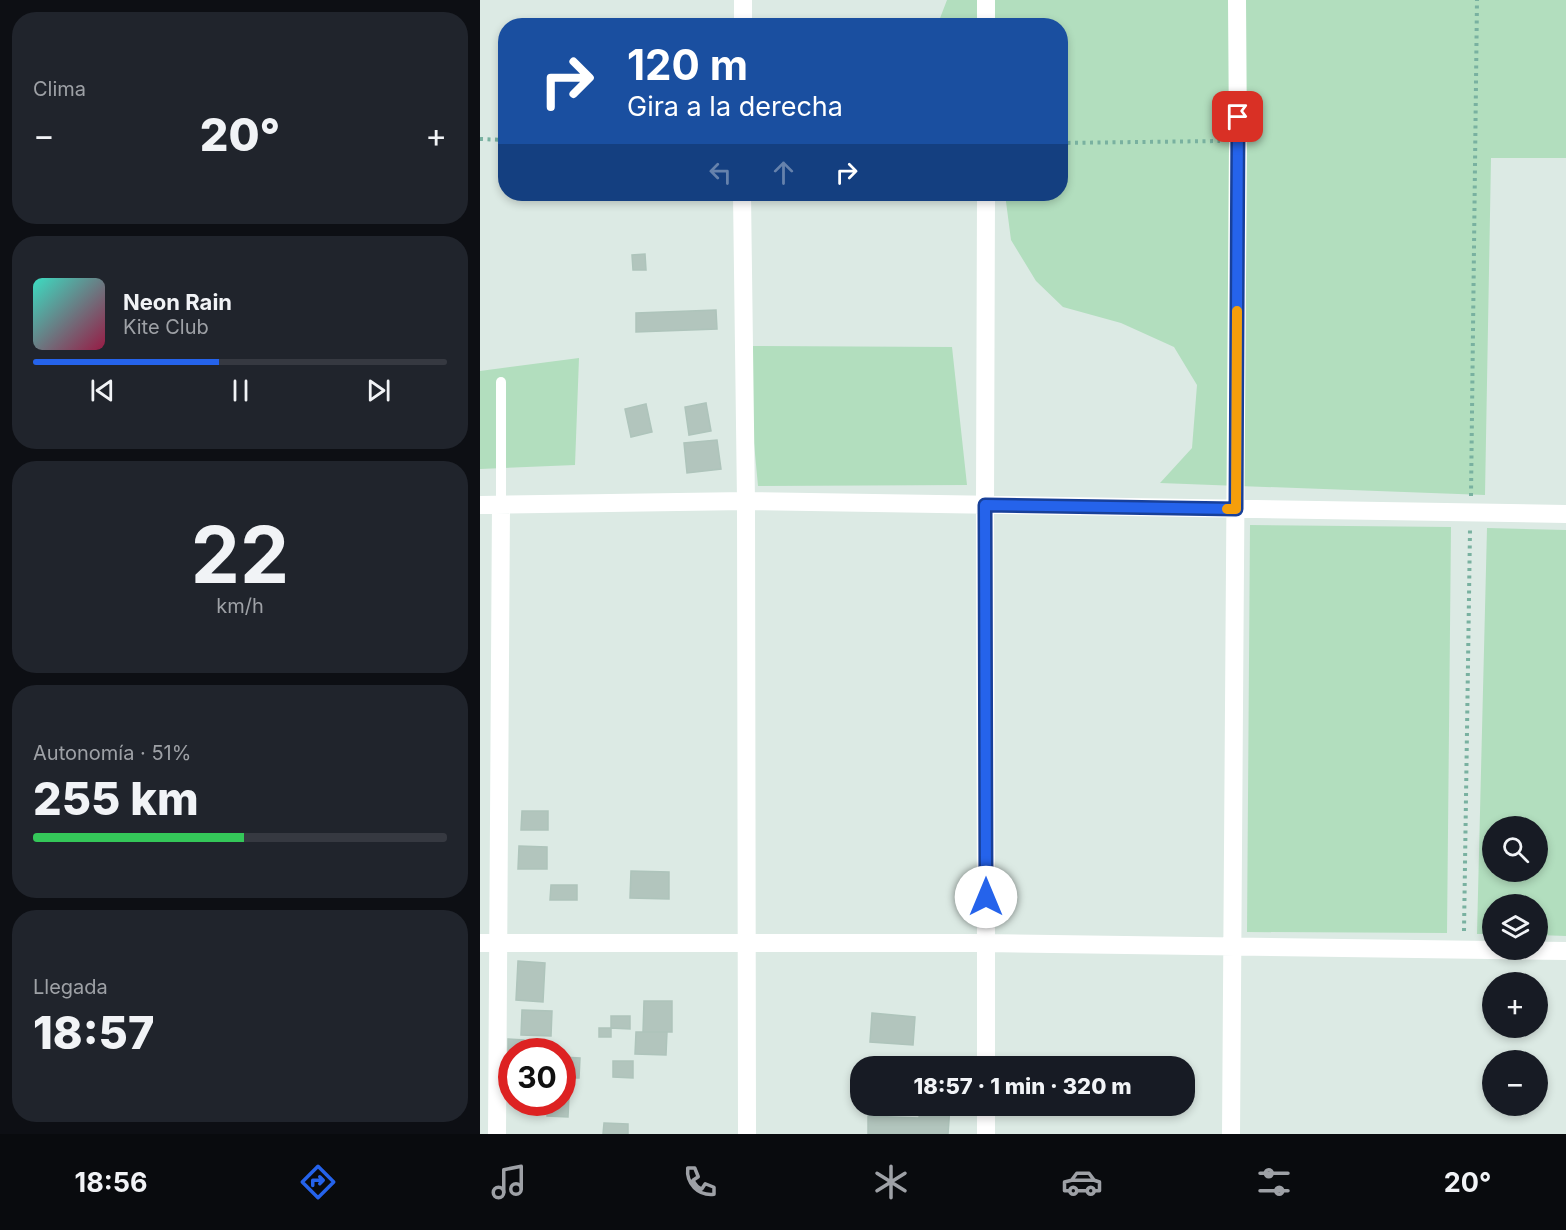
<!DOCTYPE html>
<html lang="es">
<meta charset="utf-8">
<style>
:root{--surface:#171b24;--page:#20242c;--text:#f1f3f6;--muted:#9ea1a6;--line:#363941;--accent:#2563eb}
body{margin:0;font-family:Inter,sans-serif;background:var(--page);color:var(--text);height:100vh;display:flex;flex-direction:column;font-size:22px;white-space:nowrap}
*{box-sizing:border-box;margin:0}
p{font-size:20px;color:var(--muted)}
.icon{flex:none;width:33px;height:33px;fill:none;stroke:currentColor;stroke-width:2;stroke-linecap:round;stroke-linejoin:round}
.map{position:relative;flex:1;overflow:hidden}
.details{display:flex;flex-direction:column;gap:12px;padding:12px;background:#0d0f14;width:480px}
.details>*{flex:none}
.hud{position:absolute;left:18px;top:18px;width:570px;height:183px;border-radius:24px;box-shadow:0 3px 9px #0003;background:#1a4fa0;color:#fff;overflow:hidden}
.controls{position:absolute;left:1002px;top:816px;display:grid;gap:12px}
.controls a{display:grid;place-items:center;width:66px;height:66px;border-radius:50%;background:var(--surface);box-shadow:0 3px 9px #0003;font-size:30px}
.speed{position:absolute;left:18px;top:1038px;display:flex;gap:12px;font-size:30px;font-weight:700;text-align:center}
.speed>*{display:grid;place-content:center;width:78px;height:78px;border-radius:50%;background:var(--surface);box-shadow:0 3px 9px #0003;line-height:1}
.speed .limit{border:9px solid #d22;background:#fff;color:#111}
.pin{position:absolute;display:grid;place-items:center;width:51px;height:51px;color:#fff;margin:-26px;border-radius:12px;box-shadow:0 3px 9px #0006}
.me{position:absolute;width:66px;margin:-33px;rotate:0deg;stroke-linejoin:round;filter:drop-shadow(0 0 4px #0008)}
.turn{display:flex;align-items:center;gap:21px;height:126px;padding:0 30px;font-size:27px}
.turn .icon{width:78px;height:78px;stroke-width:2.5}
.turn b{display:block;font-size:42px;line-height:51px}
.lanes{display:flex;align-items:center;height:57px;padding:0 30px;background:#0003;justify-content:center;gap:30px;direction:ltr}
.lanes .off{opacity:.35}
.big{font-size:45px;font-weight:800;line-height:1.1}
.details .widget{flex:1;display:flex;flex-direction:column;justify-content:center;gap:9px;min-width:0;padding:0 21px;border-radius:24px;background:var(--page)}
.details .dial{align-items:center;gap:0}
.dial b{font-size:78px;line-height:1}
.song{display:flex;align-items:center;gap:18px}
.cover{width:72px;height:72px;border-radius:9px;background:linear-gradient(135deg,hsl(170 70% 55%),hsl(340 70% 35%))}
.played{height:6px;border-radius:3px;background:linear-gradient(90deg,var(--accent) 45%,var(--line) 45%)}
.keys{display:flex;justify-content:space-around;direction:ltr}
.heat{display:flex;justify-content:space-between;align-items:center;font-size:33px;direction:ltr}
.charge{height:9px;border-radius:4px;background:linear-gradient(90deg,#34c759 51%,var(--line) 0)}
.trip{position:absolute;left:370px;top:1056px;width:345px;height:60px;border-radius:24px;background:var(--surface);box-shadow:0 3px 9px #0003;font-weight:800;line-height:60px;text-align:center}
.tab-bar{display:flex;height:96px;justify-content:space-around;align-items:center;background:#090b0e;color:var(--muted)}
.tab-bar .icon{width:42px;height:42px}
.tab-bar .on{color:var(--accent)}
.tab-bar b{font-size:27px;color:var(--text)}
main{display:flex;flex:1;min-height:0}
.map>svg:first-child{display:block}
</style>
<main>
<section class="details">
<div class="widget"><p>Clima</p>
<div class="heat"><a>−</a><b class="big">20°</b><a>+</a></div>
</div>
<div class="widget">
<div class="song"><i class="cover"></i><div><b>Neon Rain</b><p>Kite Club</p></div></div>
<div class="played"></div>
<div class="keys"><svg class="icon" aria-label="previous" viewBox="0 0 24 24"><path d="M18 5L8 12l10 7zM5 5v14"/></svg><svg class="icon" aria-label="pause" viewBox="0 0 24 24"><path d="M8 5v14M16 5v14"/></svg><svg class="icon" aria-label="next" viewBox="0 0 24 24"><path d="M6 5l10 7-10 7zM19 5v14"/></svg></div>
</div>
<div class="widget dial"><b>22</b><p>km/h</p></div>
<div class="widget"><p>Autonomía · 51%</p><b class="big">255 km</b><div class="charge"></div></div>
<div class="widget"><p>Llegada</p><b class="big">18:57</b></div>
</section>
<div class="map">
<svg width="1086" height="1134" viewBox="0 0 1086 1134">
<rect width="100%" height="100%" fill="#dceae4"/>
<path fill="#b2debe" fill-rule="evenodd" d="M467,0H1086V158H1011L1005,495L680,483L712,448L717,385L694,347L641,323L583,307L556,281L531,240L525,194H580V26H457Z
M265,346L472,347L487,485L278,486Z
M99,358L95,465L0,469V371Z
M770,525L971,527L967,933L767,932Z
M1007,528L1086,530V936L1058,935V904H1012V934H997ZM1058,826V872H1012V826Z"/>
<path fill="#b2c5bd" stroke="#aec4bb" stroke-width="1.5" d="M165,254L166,270H153L152,255Z
M236,310L237,329L156,332V313Z
M226,403L231,431L209,435L205,407Z
M166,404L172,432L151,437L145,409Z
M237,440L241,469L207,473L204,443Z
M42,811H68V830H41Z
M39,846L67,847V869H38Z
M151,871L189,872V899L150,898Z
M71,885H97V900H70Z
M38,961L65,963L63,1002L36,1000Z
M164,1001H192V1032H163Z
M42,1010L72,1011L71,1036L41,1035Z
M392,1013L435,1017L433,1045L390,1042Z
M131,1016H150V1029L131,1028Z
M119,1028H131V1037H119Z
M156,1032H187L186,1055L155,1054Z
M28,1039L44,1040L43,1052H28Z
M82,1057L100,1058L99,1078H82Z
M133,1061H153V1078L133,1077Z
M82,1093L89,1094L88,1117L67,1116L68,1102H82Z
M440,1106H470L468,1134H388V1116L439,1118Z
M124,1123L148,1124V1134H123Z"/>
<g fill="none" stroke-linecap="round" stroke-linejoin="round">
<path stroke="#79b1a0" stroke-width="4" stroke-dasharray="3 4.5" stroke-linecap="butt" d="M0,139L26,140
M580,143L740,141
M991,496L997,0
M984,931L990,530"/>
<path stroke="#fff" stroke-width="10" d="M21,382V504"/>
<path stroke="#fff" stroke-width="18" d="M506,0V26
M263,26V0
M262,194L266,501L267,1134
M506,194L505,505L506,943L1086,951
M0,505L266,501L1086,514
M0,943H506V1066
M17,1134L21,504
M506,1134V1106
M751,1134L758,140L757,0"/>
</g>
<g fill="none" stroke-linecap="round" stroke-linejoin="round">
<defs>
<path id="route" d="M506,897L505,505L756,509L758,117"/>
</defs>
<use href="#route" stroke="#184099" stroke-width="15"/>
<use href="#route" stroke="#2563eb" stroke-width="10"/>
<path stroke="#f59e0b" stroke-width="10" d="M747,509H756L757,311"/>
</g>
</svg>
<div class="controls">
<a><svg class="icon" aria-label="search" viewBox="0 0 24 24"><circle cx="10" cy="10" r="6"/><path d="M15 15l6 6"/></svg></a>
<a><svg class="icon" aria-label="layers" viewBox="0 0 24 24"><path d="M12 4l9 5-9 5-9-5zM3 14l9 5 9-5"/></svg></a>
<a>+</a>
<a>−</a>
</div>
<div class="speed"><div class="limit">30</div></div>
<div class="pin" style="left:758px;top:117px;background:#d93025"><svg class="icon" aria-label="arrive" viewBox="0 0 24 24"><path d="M6 21V4h12l-3 4 3 4H6"/></svg></div>
<svg class="me" style="left:506px;top:897px" viewBox="-20 -20 40 40"><circle r="19" fill="#fff"/><path d="M0-13L10 11 0 6-10 11z" fill="#2563eb"/></svg>
<div class="trip">18:57 · 1 min · 320 m</div>
<div class="hud">
<div class="turn"><svg class="icon" aria-label="right" viewBox="0 0 24 24"><path d="M7 20v-9h11M14 6l5 5-5 5"/></svg><div><b>120 m</b>Gira a la derecha</div></div>
<div class="lanes"><svg class="icon off" aria-label="left" viewBox="0 0 24 24"><path d="M17 20v-9H6M10 6l-5 5 5 5"/></svg><svg class="icon off" aria-label="ahead" viewBox="0 0 24 24"><path d="M12 20V5M6 11l6-6 6 6"/></svg><svg class="icon" aria-label="right" viewBox="0 0 24 24"><path d="M7 20v-9h11M14 6l5 5-5 5"/></svg></div>
</div>
</div>
</main>
<nav class="tab-bar">
<b>18:56</b>
<svg class="icon on" aria-label="directions" viewBox="0 0 24 24"><path d="M12 3l9 9-9 9-9-9zM9 14v-3h6M13 9l2 2-2 2"/></svg>
<svg class="icon" aria-label="music" viewBox="0 0 24 24"><path d="M9 18V5l10-2v13"/><circle cx="6" cy="18" r="3"/><circle cx="16" cy="16" r="3"/></svg>
<svg class="icon" aria-label="phone" viewBox="0 0 24 24"><path d="M5 4h4l2 5-3 2q2 4 5 5l2-3 5 2v4C11 20 4 13 5 4z"/></svg>
<svg class="icon" aria-label="climate" viewBox="0 0 24 24"><path d="M12 3v18M4 7l16 10M4 17L20 7"/></svg>
<svg class="icon" aria-label="car" viewBox="0 0 24 24"><path d="M5 17H2v-5l4-1 3-4h7l3 4 3 1v5h-3M9 17h6M6 11h13"/><circle cx="7" cy="17" r="2"/><circle cx="17" cy="17" r="2"/></svg>
<svg class="icon" aria-label="filters" viewBox="0 0 24 24"><path d="M4 7h16M4 17h16"/><circle cx="9" cy="7" r="2"/><circle cx="15" cy="17" r="2"/></svg>
<b>20°</b>
</nav>
